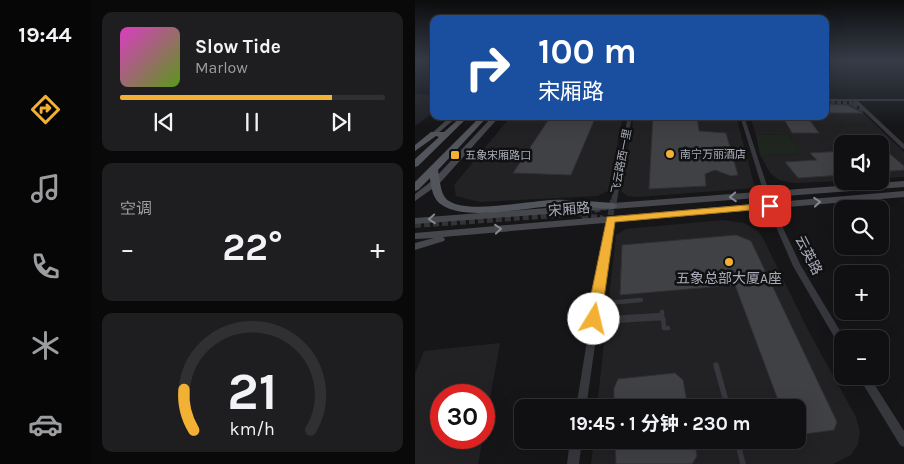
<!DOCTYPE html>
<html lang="zh">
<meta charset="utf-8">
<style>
:root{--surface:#101012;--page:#1e1e20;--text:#f1f3f6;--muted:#9c9d9f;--line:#303032;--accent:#f2b134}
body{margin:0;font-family:Karla,"Noto Sans SC",sans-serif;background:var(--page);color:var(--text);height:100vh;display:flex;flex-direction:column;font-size:19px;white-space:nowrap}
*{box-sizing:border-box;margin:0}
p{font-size:16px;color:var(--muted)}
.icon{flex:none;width:28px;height:28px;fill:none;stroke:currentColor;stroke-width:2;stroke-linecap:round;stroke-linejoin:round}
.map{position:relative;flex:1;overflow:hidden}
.details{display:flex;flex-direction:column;gap:12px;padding:12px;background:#09090a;width:325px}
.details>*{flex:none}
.top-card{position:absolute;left:15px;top:15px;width:399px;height:105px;border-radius:10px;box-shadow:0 5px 20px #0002,0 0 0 1px var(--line);background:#1a4fa0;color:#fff;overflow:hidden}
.tools{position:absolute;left:419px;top:135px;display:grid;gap:10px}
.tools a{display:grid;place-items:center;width:55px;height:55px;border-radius:10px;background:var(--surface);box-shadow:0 5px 20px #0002,0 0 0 1px var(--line);font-size:25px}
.speed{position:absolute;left:15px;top:384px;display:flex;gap:10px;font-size:25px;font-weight:700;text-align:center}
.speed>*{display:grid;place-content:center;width:65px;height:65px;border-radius:50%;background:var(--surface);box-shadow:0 5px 20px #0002,0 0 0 1px var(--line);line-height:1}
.speed .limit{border:8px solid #d22;background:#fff;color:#111}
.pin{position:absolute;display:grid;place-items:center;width:42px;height:42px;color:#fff;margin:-21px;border-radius:10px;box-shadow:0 2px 8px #0006}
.me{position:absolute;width:55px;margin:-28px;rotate:9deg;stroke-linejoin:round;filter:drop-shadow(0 0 4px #0008)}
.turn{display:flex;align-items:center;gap:18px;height:105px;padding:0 25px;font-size:22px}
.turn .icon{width:65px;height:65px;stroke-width:2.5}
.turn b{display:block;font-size:35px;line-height:42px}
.big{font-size:38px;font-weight:700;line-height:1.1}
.details .tile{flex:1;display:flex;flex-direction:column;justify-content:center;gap:8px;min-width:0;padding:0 18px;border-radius:10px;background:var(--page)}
.details .dial{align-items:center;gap:0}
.dial svg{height:130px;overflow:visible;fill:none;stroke:var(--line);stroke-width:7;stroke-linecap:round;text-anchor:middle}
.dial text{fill:var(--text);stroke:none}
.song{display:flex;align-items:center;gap:15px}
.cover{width:60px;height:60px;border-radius:8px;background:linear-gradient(135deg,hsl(310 70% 55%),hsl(90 70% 35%))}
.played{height:5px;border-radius:2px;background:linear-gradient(90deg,var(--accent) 80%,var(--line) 80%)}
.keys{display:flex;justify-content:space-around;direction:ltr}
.heat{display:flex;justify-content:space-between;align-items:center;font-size:28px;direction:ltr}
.trip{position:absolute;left:99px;top:399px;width:292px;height:50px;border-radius:10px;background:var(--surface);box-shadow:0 5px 20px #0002,0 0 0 1px var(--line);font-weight:700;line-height:50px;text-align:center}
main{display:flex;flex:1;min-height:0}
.dock{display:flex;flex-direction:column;width:90px;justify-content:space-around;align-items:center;background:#060607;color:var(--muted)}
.dock .icon{width:35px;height:35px}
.dock .on{color:var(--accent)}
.dock b{font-size:22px;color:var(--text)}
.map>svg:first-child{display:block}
</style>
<main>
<nav class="dock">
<b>19:44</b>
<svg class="icon on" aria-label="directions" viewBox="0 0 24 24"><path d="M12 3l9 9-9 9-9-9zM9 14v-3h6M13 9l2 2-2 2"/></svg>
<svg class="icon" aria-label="music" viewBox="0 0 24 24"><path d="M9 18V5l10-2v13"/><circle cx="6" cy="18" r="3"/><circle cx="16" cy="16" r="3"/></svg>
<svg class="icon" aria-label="phone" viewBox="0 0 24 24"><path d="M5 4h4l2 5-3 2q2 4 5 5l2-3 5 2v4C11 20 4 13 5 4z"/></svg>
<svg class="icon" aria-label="climate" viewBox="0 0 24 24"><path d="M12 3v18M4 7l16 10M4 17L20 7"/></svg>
<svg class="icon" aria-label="car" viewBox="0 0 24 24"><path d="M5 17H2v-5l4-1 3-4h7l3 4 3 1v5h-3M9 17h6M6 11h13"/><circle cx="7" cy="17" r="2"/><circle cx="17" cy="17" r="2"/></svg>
</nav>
<section class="details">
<div class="tile">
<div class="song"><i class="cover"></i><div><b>Slow Tide</b><p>Marlow</p></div></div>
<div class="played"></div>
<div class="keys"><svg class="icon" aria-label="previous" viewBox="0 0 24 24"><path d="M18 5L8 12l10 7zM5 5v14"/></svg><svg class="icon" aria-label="pause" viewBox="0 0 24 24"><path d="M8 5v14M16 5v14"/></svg><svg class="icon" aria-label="next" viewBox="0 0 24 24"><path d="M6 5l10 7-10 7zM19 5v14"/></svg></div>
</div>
<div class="tile"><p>空调</p>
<div class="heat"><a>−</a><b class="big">22°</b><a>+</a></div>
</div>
<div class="tile dial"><svg viewBox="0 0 100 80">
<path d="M14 69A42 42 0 1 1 86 69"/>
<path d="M14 69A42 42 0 0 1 8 44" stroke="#f2b134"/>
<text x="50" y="56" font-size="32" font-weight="700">21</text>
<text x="50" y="72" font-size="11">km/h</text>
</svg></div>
</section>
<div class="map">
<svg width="489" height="464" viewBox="0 0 489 464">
<rect width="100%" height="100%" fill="#161618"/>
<path fill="#222225" d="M0,94L19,95V112L0,126Z
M410,103L433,104L443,108L489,152V177L465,178V144H428L427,181L379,183L364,180L355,173L345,155L385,154L374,134L341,135L335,116H410Z
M96,116H208L193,191L182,196L65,202L41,196L39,185Z
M219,116H321L340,188L224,197L212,196L207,192L206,187Z
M308,220L329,223L343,231L348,238L393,330L441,417L445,432L443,444L436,455L418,464H176L179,440H382V408L182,407L201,235L211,229Z
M85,343L69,431V395H26V438H68L63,464H0V374L9,351Z"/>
<path fill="#1e261f" d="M374,134L385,154L345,155L341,135Z"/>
<path fill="#404145" stroke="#303034" d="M410,104L432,105L448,113H410Z
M136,116H181L156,175L98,173Z
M238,116H282L284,131L311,133L323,175L316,176L300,170L290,174L291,186L234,189Z
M367,116H392L404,133H377Z
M428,151V175L383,178L370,162L402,160L395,153Z
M475,154L489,166V170L465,172V155Z
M321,235L336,241L422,422L419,430L382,435V408H366L320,285L205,295L207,245Z
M260,373L268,380L273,408H199V388L203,379Z
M200,440H279L282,456L277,464H201Z"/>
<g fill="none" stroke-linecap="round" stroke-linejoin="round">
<path stroke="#333438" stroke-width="4" stroke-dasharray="4 2" stroke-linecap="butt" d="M410,101L436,103L441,106"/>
<path stroke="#333438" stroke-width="5" stroke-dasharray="5 2.5" stroke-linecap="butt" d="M438,104L449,110"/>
<path stroke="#333438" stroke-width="6" stroke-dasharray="6 3" stroke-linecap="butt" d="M167,216L186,218L190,222
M194,224L198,200
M0,225L169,213L191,207"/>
<path stroke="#37383d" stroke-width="4.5" d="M181,304L226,300
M180,319L247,315V312
M179,322L248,318L249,328H253"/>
<path stroke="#37383d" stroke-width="5.5" d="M301,365L313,408
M322,440L328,464"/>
<path fill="#37383d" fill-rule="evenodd" d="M410,99H489V101H443L489,144V149L487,148L438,101H410Z
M213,116H217L201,206L198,208L195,206Z
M325,116H329L361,213L386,266L430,339H428V348L425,347L378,266L355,213Z
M195,217L198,219L171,408H161L192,219Z
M443,376H454L489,431V447L485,445Z
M155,440H167L164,464H152Z"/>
<path fill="#45474d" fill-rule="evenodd" d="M36,116H43L21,135H17V133Z
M78,116H85L24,184L0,201V194L18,180Z
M489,181V187L0,224V218Z
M489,191V197L28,237L30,239L29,241L0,250V243L19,238L0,239V233Z"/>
<path fill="#53555c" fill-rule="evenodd" d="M47,116H54L3,166L0,167V159L24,137L21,136L0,151V145L16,132H29Z
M66,116H73L23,170C25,179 25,196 34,201C54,214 112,201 137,200C157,199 178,202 198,203L203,206L198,209C178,208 157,205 137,206C109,208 50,221 27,205C18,200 16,187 15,178L3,190L0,191V182Z"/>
</g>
<defs><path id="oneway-chevron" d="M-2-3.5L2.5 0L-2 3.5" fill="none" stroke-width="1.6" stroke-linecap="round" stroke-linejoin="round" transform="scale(1.25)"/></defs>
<g stroke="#858993">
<use href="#oneway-chevron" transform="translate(318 197) rotate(176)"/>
<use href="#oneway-chevron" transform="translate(402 202) rotate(-5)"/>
<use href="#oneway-chevron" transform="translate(17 219) rotate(176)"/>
<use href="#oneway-chevron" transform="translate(83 229) rotate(-5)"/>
</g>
<linearGradient id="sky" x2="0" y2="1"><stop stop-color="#0c0c0d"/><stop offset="0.48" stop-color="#363c48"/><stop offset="1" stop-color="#363c48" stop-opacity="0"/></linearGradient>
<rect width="489" height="126" fill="url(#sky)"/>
<path fill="#f2b134" stroke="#9d7322" d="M355,203L360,206L359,208L200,222L186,319L184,323H174L171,319L192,217Z"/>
<g fill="#f2b134" stroke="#111113" stroke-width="2">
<circle cx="255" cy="154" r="5"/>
<rect x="35" y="150" width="10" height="10" rx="2.5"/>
<circle cx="314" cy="262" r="5"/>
</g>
<g text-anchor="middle" stroke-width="5" stroke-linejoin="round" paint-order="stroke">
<g font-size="11" fill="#a8adb8" stroke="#111113" text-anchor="start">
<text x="265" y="158">南宁万丽酒店</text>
<text x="50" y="159">五象宋厢路口</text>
</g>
<g font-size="11" fill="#a8adb8" stroke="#111113">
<text transform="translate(206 161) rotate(-79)" y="4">飞云路西一里</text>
</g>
<g font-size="14" fill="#a8adb8" stroke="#111113">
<text transform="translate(154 209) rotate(-5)" y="5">宋厢路</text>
<text transform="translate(394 255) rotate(63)" y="5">云英路</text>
</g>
<g font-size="14" fill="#a8adb8" stroke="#111113">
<text x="314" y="283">五象总部大厦A座</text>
</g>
</g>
</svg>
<div class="tools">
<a><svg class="icon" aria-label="sound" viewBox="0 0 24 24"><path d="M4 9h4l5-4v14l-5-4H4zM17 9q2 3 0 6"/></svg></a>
<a><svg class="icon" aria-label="search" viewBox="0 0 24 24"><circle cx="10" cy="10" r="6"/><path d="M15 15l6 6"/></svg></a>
<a>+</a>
<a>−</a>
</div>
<div class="speed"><div class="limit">30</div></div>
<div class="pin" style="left:355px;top:206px;background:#d93025"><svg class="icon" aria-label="arrive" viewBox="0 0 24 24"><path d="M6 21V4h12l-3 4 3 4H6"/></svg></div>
<svg class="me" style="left:179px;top:319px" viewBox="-20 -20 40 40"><circle r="19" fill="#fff"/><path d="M0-13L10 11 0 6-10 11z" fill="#f2b134"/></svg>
<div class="trip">19:45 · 1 分钟 · 230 m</div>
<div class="top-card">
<div class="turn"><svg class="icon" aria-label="right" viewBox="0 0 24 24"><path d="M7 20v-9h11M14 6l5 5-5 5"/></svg><div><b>100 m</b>宋厢路</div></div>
</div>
</div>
</main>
